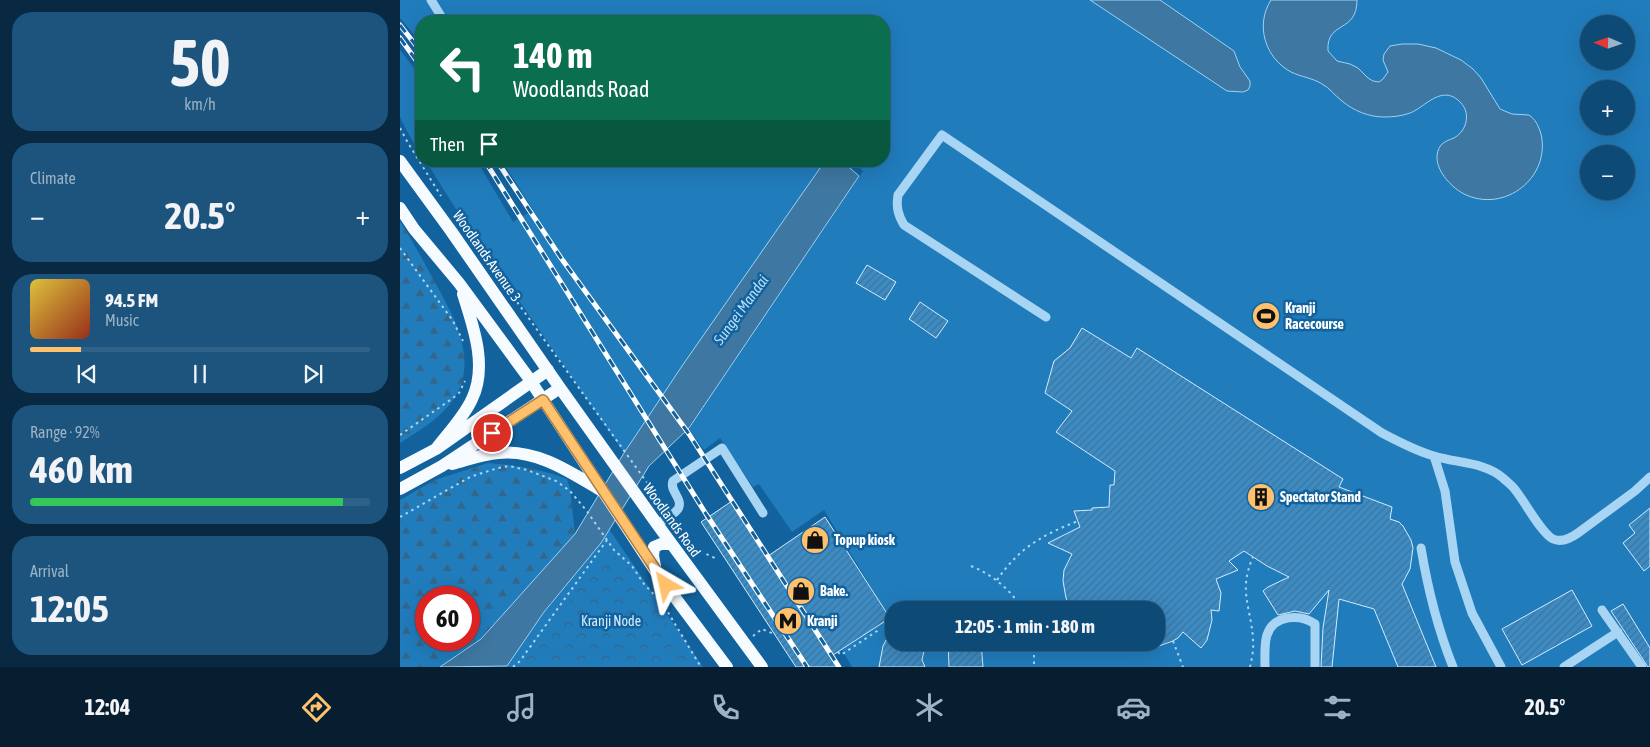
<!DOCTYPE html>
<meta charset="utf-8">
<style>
:root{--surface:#0e4a76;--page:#1c547e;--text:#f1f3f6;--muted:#9bb3c5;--line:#2e6288;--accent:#ffc16c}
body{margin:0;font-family:"Asap Condensed",sans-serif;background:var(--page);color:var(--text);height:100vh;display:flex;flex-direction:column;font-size:19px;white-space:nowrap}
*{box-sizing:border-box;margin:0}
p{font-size:16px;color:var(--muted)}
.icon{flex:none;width:28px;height:28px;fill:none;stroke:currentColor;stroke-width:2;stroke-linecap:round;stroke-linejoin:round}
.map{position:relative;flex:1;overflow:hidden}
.sheet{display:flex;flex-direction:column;gap:12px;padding:12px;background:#082941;width:400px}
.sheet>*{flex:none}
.guide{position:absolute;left:15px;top:15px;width:475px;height:152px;border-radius:20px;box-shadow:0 5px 20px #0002,0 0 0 1px var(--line);background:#0b6e4f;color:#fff;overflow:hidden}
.needle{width:32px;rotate:272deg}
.controls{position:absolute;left:1180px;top:15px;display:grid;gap:10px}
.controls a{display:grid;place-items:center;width:55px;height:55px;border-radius:50%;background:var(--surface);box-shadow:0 5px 20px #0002,0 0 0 1px var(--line);font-size:25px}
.speed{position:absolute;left:15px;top:586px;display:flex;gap:10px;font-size:25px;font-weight:700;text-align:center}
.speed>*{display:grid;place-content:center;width:65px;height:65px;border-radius:50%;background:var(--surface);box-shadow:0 5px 20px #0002,0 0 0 1px var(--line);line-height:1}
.speed .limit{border:8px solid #d22;background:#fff;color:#111}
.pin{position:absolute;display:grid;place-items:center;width:42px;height:42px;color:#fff;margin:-21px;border:2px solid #fff;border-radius:50%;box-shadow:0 1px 5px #0007}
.me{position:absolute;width:55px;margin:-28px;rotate:324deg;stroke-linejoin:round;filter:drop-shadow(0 0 4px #0008)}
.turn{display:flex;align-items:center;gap:18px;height:105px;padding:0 15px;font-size:22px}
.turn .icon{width:65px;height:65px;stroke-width:2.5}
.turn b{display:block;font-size:35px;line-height:42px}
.then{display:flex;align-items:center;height:48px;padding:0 15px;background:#0003;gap:10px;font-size:19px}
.big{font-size:38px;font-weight:700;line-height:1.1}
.sheet .tile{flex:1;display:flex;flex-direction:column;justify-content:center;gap:8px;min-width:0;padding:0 18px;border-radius:20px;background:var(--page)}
.sheet .dial{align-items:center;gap:0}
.dial b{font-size:65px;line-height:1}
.song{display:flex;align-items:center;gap:15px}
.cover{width:60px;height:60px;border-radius:8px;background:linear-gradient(135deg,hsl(50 70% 55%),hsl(10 70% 35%))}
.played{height:5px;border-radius:2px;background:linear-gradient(90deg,var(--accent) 15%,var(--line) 15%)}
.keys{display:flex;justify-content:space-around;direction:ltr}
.heat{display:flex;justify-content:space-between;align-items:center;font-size:28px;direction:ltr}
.charge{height:8px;border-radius:4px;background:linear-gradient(90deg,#34c759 92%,var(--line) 0)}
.trip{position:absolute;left:485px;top:601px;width:280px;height:50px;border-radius:20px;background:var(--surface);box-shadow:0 5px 20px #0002,0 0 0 1px var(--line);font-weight:700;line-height:50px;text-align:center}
.tabs{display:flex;height:80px;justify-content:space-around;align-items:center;background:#061e2f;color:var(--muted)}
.tabs .icon{width:35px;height:35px}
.tabs .selected{color:var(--accent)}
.tabs b{font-size:22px;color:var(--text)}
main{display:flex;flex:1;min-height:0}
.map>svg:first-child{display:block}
</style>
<main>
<section class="sheet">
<div class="tile dial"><b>50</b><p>km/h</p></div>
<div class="tile"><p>Climate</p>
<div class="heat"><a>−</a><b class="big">20.5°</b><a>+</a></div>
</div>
<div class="tile">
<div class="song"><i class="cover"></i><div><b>94.5 FM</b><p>Music</p></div></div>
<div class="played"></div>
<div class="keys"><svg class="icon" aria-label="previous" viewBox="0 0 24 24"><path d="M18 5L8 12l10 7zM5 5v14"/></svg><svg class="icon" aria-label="pause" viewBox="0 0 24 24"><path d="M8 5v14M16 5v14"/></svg><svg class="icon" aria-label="next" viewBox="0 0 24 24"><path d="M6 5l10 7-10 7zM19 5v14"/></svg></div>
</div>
<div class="tile"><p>Range · 92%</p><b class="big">460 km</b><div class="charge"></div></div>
<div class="tile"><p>Arrival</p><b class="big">12:05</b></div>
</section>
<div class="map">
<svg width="1250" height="667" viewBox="0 0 1250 667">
<defs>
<pattern id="forest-firs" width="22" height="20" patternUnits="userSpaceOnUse" patternTransform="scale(1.25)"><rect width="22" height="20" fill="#217cbc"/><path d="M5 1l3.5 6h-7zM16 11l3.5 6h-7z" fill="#34668a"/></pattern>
<pattern id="park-crowns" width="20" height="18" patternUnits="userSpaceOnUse" patternTransform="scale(1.25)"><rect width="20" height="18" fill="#217cbc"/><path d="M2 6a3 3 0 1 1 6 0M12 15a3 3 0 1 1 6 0" fill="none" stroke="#34668a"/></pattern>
<pattern id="building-hatch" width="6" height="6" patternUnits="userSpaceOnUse" patternTransform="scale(1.25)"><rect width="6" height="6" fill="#3b8cc5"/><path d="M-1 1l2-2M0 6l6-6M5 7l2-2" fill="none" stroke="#427295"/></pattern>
</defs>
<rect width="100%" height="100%" fill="#12629e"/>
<path fill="#217cbc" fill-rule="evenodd" d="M0,0H1250V667H452L442,650L490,618L424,510L392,532L359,484L353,487L320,438L304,450L289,429L463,171L453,161H484V21H21V43L0,18ZM1189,24H1226V61H1189ZM1189,89H1226V126H1189ZM1189,154H1226V191H1189ZM494,610H756V642H494Z
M0,50L21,77V155L9,135L0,117Z
M26,161H77L113,222L133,210L102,161H425L282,366L224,453L52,203Z
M209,529L303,667H106L144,613L201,543Z"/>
<path fill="url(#forest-firs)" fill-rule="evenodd" d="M0,221C11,239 22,258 32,277C52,313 81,360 53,400C40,419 18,431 0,443Z
M88,463C116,465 141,469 167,479L170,489L175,534L81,639L40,667H0V500L35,480ZM26,598H69V640H26Z"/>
<path fill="url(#park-crowns)" d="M207,549L228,567L298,667H120Z"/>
<path fill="#3e77a1" stroke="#9bd3f7" d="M690,0H760L834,51L840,67L850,81V86L848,90L843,92L827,91Z
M871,0H957C957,34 926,20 928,51L937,61L950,64L958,68L968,78L973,81L979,82L983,79L988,72L983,60L984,54L990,46L1002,44H1018L1036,48L1061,60L1073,69L1081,78L1100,109L1112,114L1129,115C1136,120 1138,125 1141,134C1151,177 1105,214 1064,194C1049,186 1028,163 1041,145C1045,141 1049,140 1054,138C1065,132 1069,119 1065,109C1062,103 1057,98 1051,96C1036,91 1023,108 1010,113C1002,116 993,117 984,117C969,117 954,111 942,101C935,96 930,88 922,84C913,78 901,77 891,72C865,58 855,25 871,0Z
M425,161H442L459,176L289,428L249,466L201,543L144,612L107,666L40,667L81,639L175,534L224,453L282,366Z"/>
<path fill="url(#building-hatch)" stroke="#d2ecfe" d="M467,265L496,282L485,300L456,283Z
M520,302L548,321L536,338L509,319Z
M682,328L731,358L737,348L943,479L939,487L992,507L990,519L999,522L1003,526L1011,540L1013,548L1010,569L1002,584L1036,667H998L974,609L939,599L932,667H921L923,628L929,590L909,614L895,611L878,615L863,591L868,587L889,577L867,566L844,551L829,561L838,570L816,579L821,593L819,611L811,610L812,620L807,640L801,648L783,632L778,638L773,641L756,647V610H671L666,598L663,581L664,570L672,554L648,543L680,527L674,511L692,510V508L709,507L710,485H714L715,471L656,432L672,411L645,393L654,361L670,348Z
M332,501L368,556L425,517L490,618L433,655L440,667H396L301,522Z
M1250,508V566L1244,571L1223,543L1235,533L1229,525Z
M1172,590L1192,626L1122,665L1102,629Z
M1223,604L1250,648V667H1248L1211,611Z
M494,625V642H516L524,651L522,660L525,667H479L483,646Z
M548,642H581L583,667H549Z"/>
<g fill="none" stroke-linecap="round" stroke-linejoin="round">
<path stroke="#a9d5f4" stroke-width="2" stroke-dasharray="2.5 4" stroke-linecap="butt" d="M0,128L8,143L41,196
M0,248L53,321L63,341
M102,281L266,509
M0,435L53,398L59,393L65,381
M0,517L70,477L98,468L109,466L127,470L156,481L170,491L186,510L214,550L232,566L244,584L263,604L301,667
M275,523C287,545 292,548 315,558
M571,566C593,575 611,590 623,610
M597,580C619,548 642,535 678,521
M353,636L362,629L374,634
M773,641L783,667
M634,642V667
M438,652L441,655L480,629
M113,667L120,661L207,540
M850,667C852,658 854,648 853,639C851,607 838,591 853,557"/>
<path stroke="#a9d5f4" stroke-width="9" d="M31,0L44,21
M646,317L504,225C498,215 496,207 498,195L542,135L982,433C999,442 1016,451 1034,456C1056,463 1085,462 1103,478C1107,482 1113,486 1116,491C1125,502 1142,534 1153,539C1162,543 1171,538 1178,533L1235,491L1250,477
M1034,456L1045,491L1055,562L1072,613L1101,667
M257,524C263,520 274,515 278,509C284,499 269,491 273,481L322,448L363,513
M1021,548C1028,590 1037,627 1053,667
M1202,610L1242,667
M865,667C865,657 864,644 867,635C874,614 901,614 915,624V667
M1164,667L1218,632"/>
<path stroke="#f6fbff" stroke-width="12" d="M0,161L51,231L160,388L257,524L362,667
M0,208L14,229L59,283L128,377L256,572L327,667
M36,449C48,433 64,417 72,399C88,366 73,326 63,294
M52,464C67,460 83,454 98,453C137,449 170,472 202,491
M0,468L36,449L148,370
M0,489L42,466L160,388
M255,566L253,556L254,547L261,544H271"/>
<defs>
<path id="rail" d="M0,25L21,52
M0,38L21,67
M85,161L306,514L407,667
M97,161L161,258L289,434L439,667"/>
</defs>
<use href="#rail" stroke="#fff" stroke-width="5"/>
<use href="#rail" stroke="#12629e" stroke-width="3" stroke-dasharray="9" stroke-linecap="butt"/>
</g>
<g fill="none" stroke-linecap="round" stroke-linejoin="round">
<defs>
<path id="route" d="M92,433L143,400L266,585"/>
</defs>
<use href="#route" stroke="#a67d46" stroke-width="12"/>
<use href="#route" stroke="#ffc16c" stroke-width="9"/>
</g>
<defs>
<symbol id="stadium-disc" viewBox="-11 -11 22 22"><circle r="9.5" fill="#ffc16c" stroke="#12629e"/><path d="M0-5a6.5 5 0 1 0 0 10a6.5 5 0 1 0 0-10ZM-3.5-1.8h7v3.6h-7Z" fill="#111"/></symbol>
<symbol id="building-disc" viewBox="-11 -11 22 22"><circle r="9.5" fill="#ffc16c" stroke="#12629e"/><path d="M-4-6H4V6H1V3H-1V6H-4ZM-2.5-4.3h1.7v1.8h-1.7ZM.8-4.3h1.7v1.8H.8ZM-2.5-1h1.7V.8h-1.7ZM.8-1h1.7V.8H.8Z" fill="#111"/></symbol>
<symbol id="shop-disc" viewBox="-11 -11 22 22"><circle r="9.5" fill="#ffc16c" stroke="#12629e"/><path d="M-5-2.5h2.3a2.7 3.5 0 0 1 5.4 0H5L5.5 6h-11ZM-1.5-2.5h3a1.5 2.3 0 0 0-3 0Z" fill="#111"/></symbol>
<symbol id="metro-disc" viewBox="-11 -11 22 22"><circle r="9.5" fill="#ffc16c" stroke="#12629e"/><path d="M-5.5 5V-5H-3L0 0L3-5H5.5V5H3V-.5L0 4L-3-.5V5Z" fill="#111"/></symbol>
</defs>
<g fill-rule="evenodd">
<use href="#stadium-disc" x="850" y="300" width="32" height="32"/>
<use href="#building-disc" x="845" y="481" width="32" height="32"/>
<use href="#shop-disc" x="399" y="524" width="32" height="32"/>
<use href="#shop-disc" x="385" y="575" width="32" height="32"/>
<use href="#metro-disc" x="372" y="605" width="32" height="32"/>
</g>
<g text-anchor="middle" stroke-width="5" stroke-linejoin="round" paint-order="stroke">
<g font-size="14" fill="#fff" stroke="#12629e">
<text transform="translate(87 256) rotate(55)" y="5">Woodlands Avenue 3</text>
<text transform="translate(272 520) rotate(54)" y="5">Woodlands Road</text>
</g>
<g font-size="14" font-weight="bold" fill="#fff" stroke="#12629e" text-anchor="start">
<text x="885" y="313">Kranji<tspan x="885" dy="16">Racecourse</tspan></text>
<text x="880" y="502">Spectator Stand</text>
<text x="434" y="545">Topup kiosk</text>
<text x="420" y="596">Bake.</text>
<text x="407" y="626">Kranji</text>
</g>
<g font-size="14" fill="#d2ecfe" stroke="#12629e">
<text x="211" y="626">Kranji Node</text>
</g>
<g font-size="15" font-style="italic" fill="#b6dffb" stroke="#12629e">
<text transform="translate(341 310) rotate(-54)" y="5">Sungei Mandai</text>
</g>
</g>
</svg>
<div class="controls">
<a><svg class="needle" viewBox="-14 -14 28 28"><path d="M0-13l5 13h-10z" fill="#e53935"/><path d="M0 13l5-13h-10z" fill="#9bb3c5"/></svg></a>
<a>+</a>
<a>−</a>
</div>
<div class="speed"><div class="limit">60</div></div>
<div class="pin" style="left:92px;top:433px;background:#d93025"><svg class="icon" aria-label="arrive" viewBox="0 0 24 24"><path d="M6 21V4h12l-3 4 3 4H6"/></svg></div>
<svg class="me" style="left:266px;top:585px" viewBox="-20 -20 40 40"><path d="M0-17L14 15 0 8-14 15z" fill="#ffc16c" stroke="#fff" stroke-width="4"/></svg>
<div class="trip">12:05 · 1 min · 180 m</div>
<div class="guide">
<div class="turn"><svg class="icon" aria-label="left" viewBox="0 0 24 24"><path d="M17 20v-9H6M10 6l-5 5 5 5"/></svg><div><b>140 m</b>Woodlands Road</div></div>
<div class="then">Then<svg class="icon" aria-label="arrive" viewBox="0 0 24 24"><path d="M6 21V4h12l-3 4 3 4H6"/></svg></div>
</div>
</div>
</main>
<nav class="tabs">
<b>12:04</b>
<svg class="icon selected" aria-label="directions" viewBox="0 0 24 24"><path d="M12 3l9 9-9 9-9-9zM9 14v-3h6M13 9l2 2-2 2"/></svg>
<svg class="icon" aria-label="music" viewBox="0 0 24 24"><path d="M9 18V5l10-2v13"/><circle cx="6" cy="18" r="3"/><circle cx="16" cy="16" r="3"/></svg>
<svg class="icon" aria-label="phone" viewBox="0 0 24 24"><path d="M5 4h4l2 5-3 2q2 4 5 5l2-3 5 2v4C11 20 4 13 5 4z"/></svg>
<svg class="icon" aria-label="climate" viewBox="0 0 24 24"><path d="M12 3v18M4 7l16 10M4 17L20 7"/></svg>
<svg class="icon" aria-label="car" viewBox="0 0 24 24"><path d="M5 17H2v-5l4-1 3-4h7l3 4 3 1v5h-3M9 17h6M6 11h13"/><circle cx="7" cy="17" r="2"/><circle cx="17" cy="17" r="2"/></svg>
<svg class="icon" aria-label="filters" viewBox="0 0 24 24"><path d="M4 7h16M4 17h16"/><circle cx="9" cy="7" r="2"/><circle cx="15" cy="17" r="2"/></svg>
<b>20.5°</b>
</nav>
